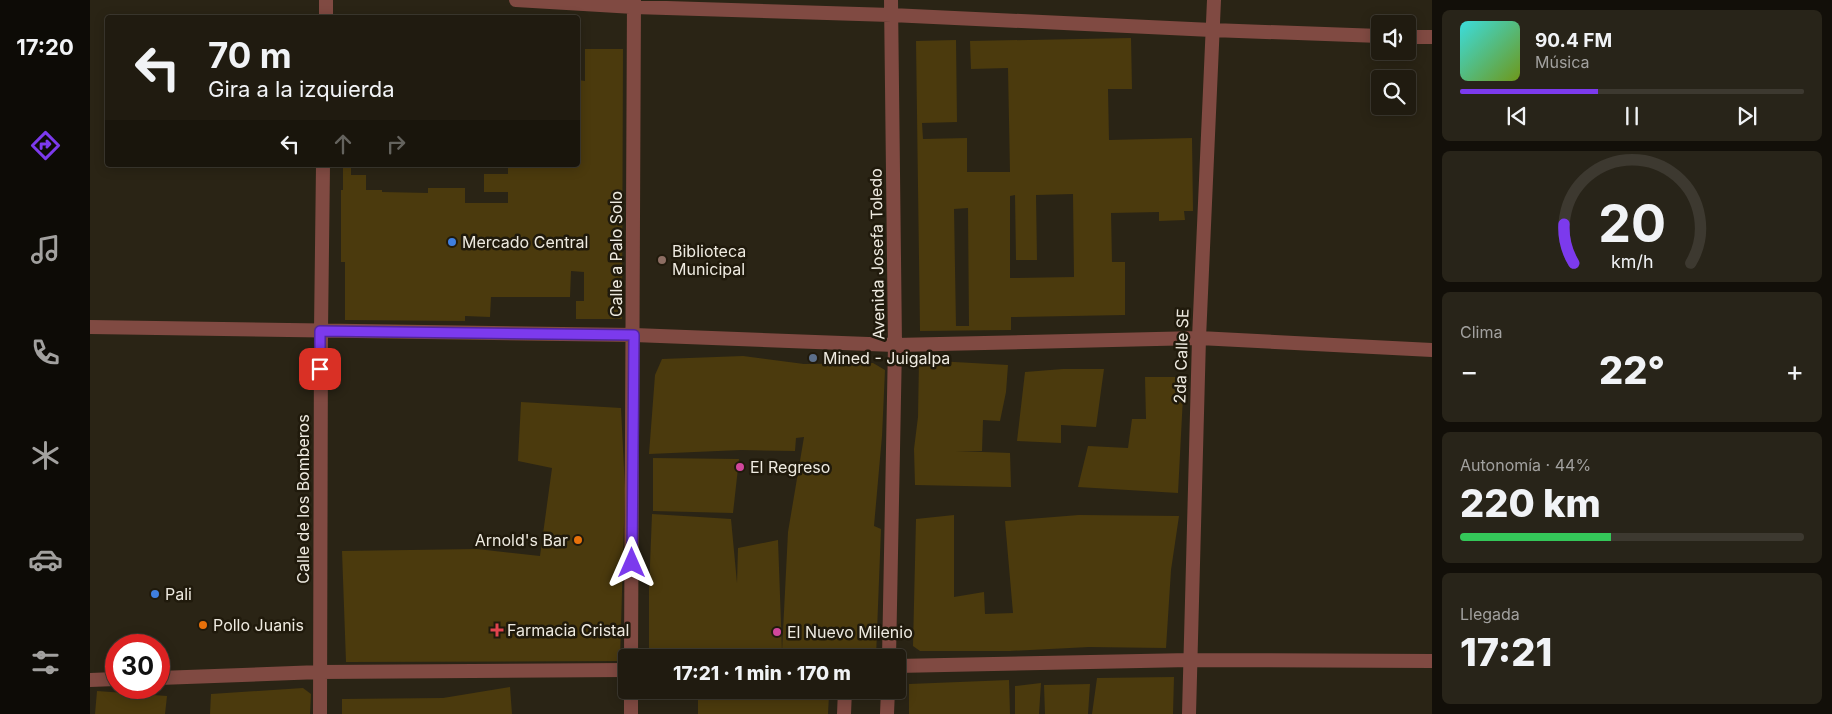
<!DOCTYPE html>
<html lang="es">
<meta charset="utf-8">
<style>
:root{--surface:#201b10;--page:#282419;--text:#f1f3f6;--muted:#a2a19f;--line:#3d3930;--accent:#7c3aed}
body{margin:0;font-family:Inter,sans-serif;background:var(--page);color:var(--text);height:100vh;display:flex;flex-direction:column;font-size:19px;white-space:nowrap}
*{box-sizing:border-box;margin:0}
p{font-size:16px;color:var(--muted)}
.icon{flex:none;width:28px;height:28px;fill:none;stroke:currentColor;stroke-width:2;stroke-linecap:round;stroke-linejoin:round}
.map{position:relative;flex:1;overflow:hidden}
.drawer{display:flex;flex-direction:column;gap:10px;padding:10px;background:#120f09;width:400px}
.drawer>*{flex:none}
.banner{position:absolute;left:15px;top:15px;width:475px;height:152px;border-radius:5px;box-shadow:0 2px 12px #0003,0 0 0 1px var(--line);background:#201b10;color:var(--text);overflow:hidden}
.buttons{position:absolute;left:1281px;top:15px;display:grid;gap:10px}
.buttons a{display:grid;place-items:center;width:45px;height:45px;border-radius:5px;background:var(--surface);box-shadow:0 2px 12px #0003,0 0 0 1px var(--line);font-size:25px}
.speed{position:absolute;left:15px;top:634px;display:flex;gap:10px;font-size:25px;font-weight:700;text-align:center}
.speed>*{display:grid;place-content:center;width:65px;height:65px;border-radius:50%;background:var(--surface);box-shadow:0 2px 12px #0003,0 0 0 1px var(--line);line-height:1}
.speed .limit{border:8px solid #d22;background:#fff;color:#111}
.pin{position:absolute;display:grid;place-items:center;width:42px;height:42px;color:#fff;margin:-21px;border-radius:10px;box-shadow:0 2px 8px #0006}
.me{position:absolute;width:55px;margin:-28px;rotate:0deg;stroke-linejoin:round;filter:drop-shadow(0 0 4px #0008)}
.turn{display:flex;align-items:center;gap:18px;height:105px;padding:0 20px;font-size:22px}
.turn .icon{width:65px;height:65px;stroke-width:2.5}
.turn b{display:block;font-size:35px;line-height:42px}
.lanes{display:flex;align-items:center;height:48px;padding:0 20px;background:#0003;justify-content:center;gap:25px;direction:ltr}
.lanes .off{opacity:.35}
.big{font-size:38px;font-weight:800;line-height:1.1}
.drawer .widget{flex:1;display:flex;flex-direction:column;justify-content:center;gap:8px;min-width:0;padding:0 18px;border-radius:8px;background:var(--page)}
.drawer .dial{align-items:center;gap:0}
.dial svg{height:130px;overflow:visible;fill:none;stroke:var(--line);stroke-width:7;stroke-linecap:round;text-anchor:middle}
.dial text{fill:var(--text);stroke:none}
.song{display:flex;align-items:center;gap:15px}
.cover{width:60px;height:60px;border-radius:8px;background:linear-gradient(135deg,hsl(180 70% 55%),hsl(80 70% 35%))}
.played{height:5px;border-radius:2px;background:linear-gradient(90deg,var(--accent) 40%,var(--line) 40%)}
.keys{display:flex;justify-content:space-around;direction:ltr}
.heat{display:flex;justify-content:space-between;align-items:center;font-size:28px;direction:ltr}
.charge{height:8px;border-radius:4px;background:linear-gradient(90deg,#34c759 44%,var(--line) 0)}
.trip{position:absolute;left:528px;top:649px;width:288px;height:50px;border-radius:5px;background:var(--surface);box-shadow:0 2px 12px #0003,0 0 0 1px var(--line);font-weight:800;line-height:50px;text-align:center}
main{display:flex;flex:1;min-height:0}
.dock{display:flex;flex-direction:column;width:90px;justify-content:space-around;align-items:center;background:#0d0b06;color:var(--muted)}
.dock .icon{width:35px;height:35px}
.dock .active{color:var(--accent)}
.dock b{font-size:22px;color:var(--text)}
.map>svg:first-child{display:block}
</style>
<main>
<nav class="dock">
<b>17:20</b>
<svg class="icon active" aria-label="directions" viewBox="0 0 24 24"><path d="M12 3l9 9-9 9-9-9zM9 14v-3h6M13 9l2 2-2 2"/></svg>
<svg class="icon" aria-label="music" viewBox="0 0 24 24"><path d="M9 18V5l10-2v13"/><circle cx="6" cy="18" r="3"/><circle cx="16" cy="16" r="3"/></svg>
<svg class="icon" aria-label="phone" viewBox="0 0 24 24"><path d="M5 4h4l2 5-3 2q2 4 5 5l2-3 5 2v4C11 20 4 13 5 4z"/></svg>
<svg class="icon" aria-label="climate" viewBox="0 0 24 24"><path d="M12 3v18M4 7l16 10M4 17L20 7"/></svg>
<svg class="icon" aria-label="car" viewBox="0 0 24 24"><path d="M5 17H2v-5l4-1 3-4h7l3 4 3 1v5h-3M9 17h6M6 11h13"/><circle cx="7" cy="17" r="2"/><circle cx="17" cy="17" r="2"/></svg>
<svg class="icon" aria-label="filters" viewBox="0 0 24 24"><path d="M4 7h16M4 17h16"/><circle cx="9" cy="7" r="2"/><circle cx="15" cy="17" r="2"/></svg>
</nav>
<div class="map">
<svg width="1342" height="714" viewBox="0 0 1342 714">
<rect width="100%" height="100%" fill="#2a2415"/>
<path fill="#4b3a0d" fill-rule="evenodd" d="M1041,38L1042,89H1018L1019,140L1102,138L1103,211H1094L1095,220L1069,221V212L1021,213L1022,262H1035V315L921,317V330L830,331L826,41L866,40L867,122L832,123L833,139L877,138V172H920L918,68L881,69L880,41ZM983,194L984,277L920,278V196L925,195L926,260H947L946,195ZM878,208L879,326H866L864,209Z
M495,49H533L532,319H486V301H494V272L481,271L480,297H401L400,317L375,316V321L255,320V262H251V190H253V165H261V175H276V190H292V192L338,193V188H375V203H418V192H394V174H418V165H488V80L495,81Z
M653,356L714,364L783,363L795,370L792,436L784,526L791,529L786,657L692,655L657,658H566L559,650V590L562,514L641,519L647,583L648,548L688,540L692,651L698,532L714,437L706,438L705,451L651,450L559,454L565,375L572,359Z
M829,360L918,365L916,392L910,421L893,420L892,451H866L920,453L921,487L825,485L824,449L828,417Z
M973,369H1014L1006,427L971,425V443L927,441L935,372Z
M1055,377H1094L1088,493L988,487L998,446L1038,448L1042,419H1056Z
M431,402L531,408L535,489L530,661L256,662L252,551L387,549L450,556L462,468L428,461Z
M563,458L649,459L643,513L563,511Z
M864,515V597L894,592L895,614L923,613L915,521L989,515L1089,516L1081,570L1076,648L999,647L920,651H830L823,646L826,519Z
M1084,677L1083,714H1002L1007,678Z
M919,680L920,714H819V684Z
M951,683L949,714H925V686Z
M1000,684L998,714H955L954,685Z
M420,687L422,714H252V699L353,698Z
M213,688L221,694L220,714H120L121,694Z
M7,691L77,696L75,714H5Z
M608,694L739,695L738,714H608Z"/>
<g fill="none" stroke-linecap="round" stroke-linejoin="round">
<path stroke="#804a42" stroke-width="14" d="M426,0L544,7L801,15L1122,30L1290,36
M236,18V0
M1318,37H1342
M0,327L544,335L805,345L1109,338L1342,350
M541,658L544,0
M799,658L805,345L801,0
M806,666L1100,660L1342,661
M69,678L230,672L536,670
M0,680L26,679
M230,714L231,331L233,165
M541,714V690
M754,714L755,690
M797,714L798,690
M1099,714L1109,338L1124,0"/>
</g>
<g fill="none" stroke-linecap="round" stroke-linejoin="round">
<defs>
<path id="route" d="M230,369V331L544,335L542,563"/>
</defs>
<use href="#route" stroke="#51269a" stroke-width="12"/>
<use href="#route" stroke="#7c3aed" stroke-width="9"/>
</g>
<g fill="#3f7fe0" stroke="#201a0c" stroke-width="2">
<circle cx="362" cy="242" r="5"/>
<circle cx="65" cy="594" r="5"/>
</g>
<circle fill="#8d6e63" stroke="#201a0c" stroke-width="2" cx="572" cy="260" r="5"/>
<circle fill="#5c6f8a" stroke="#201a0c" stroke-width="2" cx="723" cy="358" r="5"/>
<g fill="#d1479c" stroke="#201a0c" stroke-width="2">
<circle cx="650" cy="467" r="5"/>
<circle cx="687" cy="632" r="5"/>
</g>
<g fill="#e8710a" stroke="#201a0c" stroke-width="2">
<circle cx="488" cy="540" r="5"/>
<circle cx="113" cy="625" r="5"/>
</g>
<path fill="#e0444e" stroke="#201a0c" stroke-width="2" d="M404.5 622.5h5v5h5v5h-5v5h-5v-5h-5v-5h5z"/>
<g text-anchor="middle" stroke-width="5" stroke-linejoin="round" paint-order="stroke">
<g font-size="16" fill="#eeeae0" stroke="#201a0c" text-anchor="start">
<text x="372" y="248">Mercado Central</text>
<text x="582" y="257">Biblioteca<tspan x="582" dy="18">Municipal</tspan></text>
<text x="733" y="364">Mined - Juigalpa</text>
<text x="660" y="473">El Regreso</text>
<text x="478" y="546" text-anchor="end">Arnold's Bar</text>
<text x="75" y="600">Pali</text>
<text x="123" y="631">Pollo Juanis</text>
<text x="417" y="636">Farmacia Cristal</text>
<text x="697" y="638">El Nuevo Milenio</text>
</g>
<g font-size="16" fill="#eeeae0" stroke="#201a0c">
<text transform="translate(526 254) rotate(-90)" y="6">Calle a Palo Solo</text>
<text transform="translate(787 254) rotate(-91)" y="6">Avenida Josefa Toledo</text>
<text transform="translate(1091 356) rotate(-88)" y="6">2da Calle SE</text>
<text transform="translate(213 499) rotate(-90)" y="6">Calle de los Bomberos</text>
</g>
</g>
</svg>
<div class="buttons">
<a><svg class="icon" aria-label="sound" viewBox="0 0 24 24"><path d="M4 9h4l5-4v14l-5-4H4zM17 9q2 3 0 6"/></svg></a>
<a><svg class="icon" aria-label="search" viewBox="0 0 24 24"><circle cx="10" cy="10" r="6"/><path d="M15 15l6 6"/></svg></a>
</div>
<div class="speed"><div class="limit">30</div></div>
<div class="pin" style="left:230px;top:369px;background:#d93025"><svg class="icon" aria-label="arrive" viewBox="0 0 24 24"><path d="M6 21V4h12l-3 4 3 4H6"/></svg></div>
<svg class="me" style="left:542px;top:563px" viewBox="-20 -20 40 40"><path d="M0-17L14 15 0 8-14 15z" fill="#7c3aed" stroke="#fff" stroke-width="4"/></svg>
<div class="trip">17:21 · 1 min · 170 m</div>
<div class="banner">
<div class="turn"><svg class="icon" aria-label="left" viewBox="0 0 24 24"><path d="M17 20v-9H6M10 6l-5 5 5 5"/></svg><div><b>70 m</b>Gira a la izquierda</div></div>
<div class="lanes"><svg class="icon" aria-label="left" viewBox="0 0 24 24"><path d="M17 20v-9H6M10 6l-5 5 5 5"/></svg><svg class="icon off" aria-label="ahead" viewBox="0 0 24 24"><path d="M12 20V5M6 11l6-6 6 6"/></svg><svg class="icon off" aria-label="right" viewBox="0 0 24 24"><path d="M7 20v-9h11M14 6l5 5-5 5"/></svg></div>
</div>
</div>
<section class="drawer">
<div class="widget">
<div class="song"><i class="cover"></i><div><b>90.4 FM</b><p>Música</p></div></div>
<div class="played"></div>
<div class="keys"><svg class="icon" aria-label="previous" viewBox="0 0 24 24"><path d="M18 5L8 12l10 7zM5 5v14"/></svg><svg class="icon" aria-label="pause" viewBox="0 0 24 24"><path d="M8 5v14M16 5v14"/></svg><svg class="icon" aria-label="next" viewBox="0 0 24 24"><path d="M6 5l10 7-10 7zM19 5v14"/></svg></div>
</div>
<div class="widget dial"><svg viewBox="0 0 100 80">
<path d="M14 69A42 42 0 1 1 86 69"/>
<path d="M14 69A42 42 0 0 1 8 45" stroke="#7c3aed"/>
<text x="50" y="56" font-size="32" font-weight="700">20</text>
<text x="50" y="72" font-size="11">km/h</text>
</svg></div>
<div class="widget"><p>Clima</p>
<div class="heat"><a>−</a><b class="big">22°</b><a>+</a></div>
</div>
<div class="widget"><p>Autonomía · 44%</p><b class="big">220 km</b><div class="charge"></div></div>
<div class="widget"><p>Llegada</p><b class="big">17:21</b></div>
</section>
</main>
